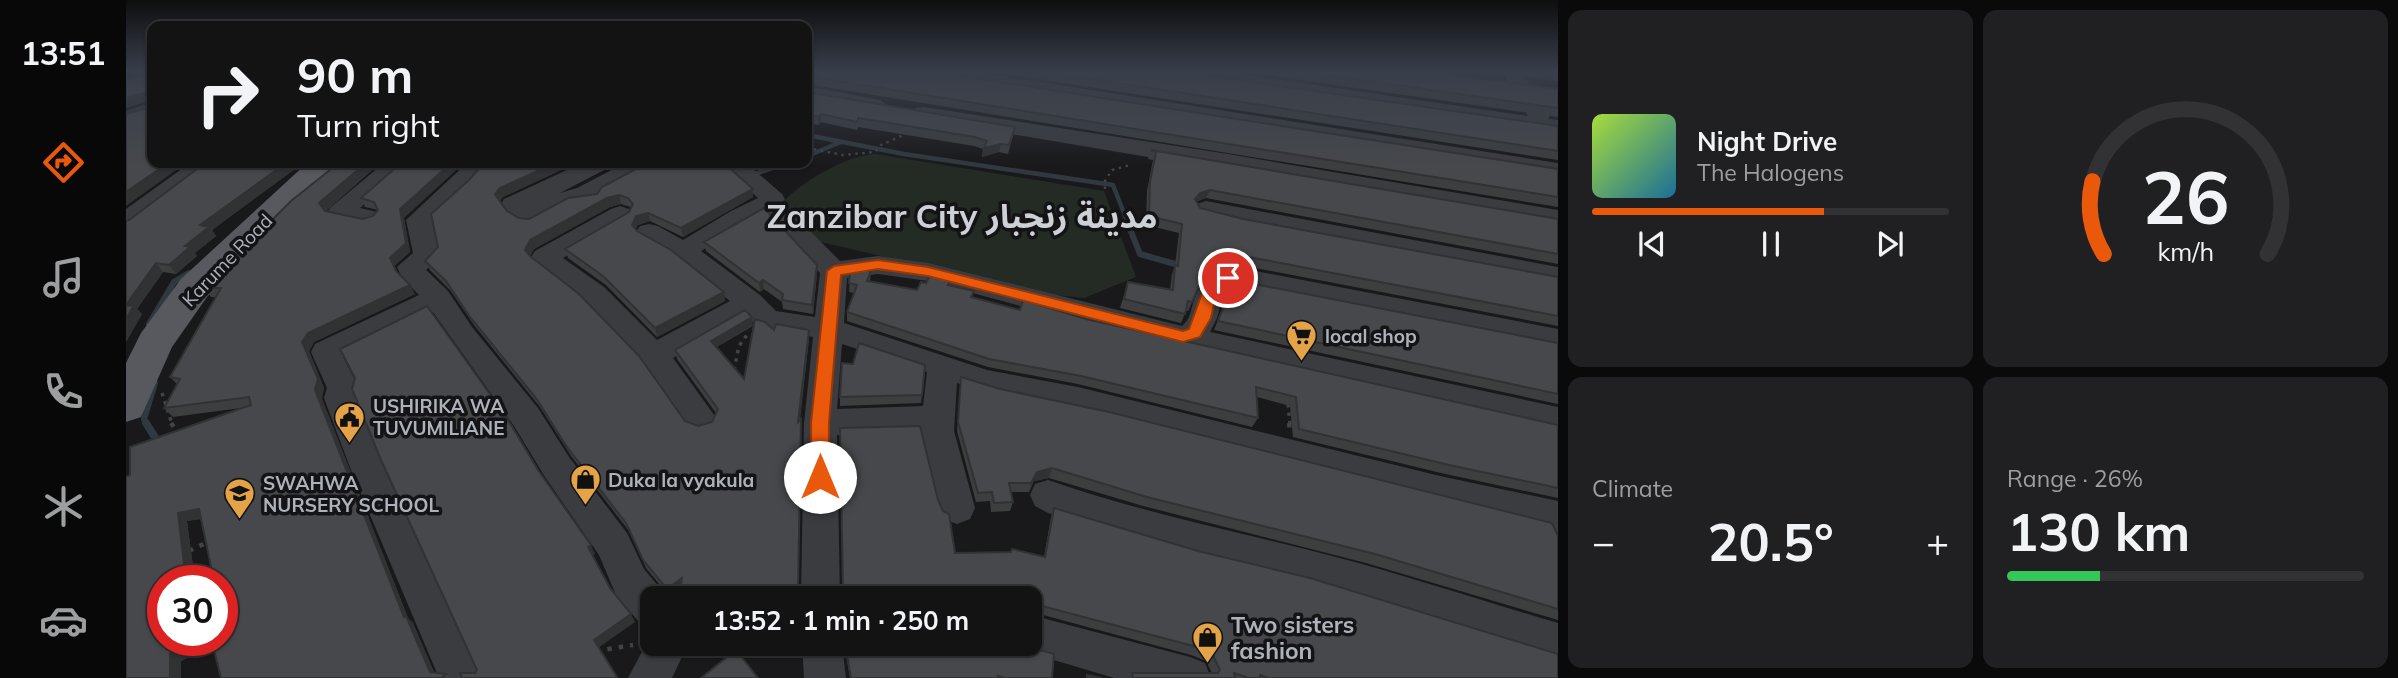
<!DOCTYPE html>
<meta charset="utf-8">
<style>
:root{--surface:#131314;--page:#202022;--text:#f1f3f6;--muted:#9d9ea0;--line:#323234;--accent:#ea580c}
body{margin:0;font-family:Mulish,"Noto Sans Arabic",sans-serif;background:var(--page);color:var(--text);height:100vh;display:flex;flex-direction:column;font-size:26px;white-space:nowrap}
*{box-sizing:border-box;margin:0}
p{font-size:23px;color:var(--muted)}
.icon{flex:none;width:38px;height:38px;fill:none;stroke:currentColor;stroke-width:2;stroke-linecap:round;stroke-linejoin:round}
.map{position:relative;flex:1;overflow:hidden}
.panel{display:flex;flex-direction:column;gap:10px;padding:10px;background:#0a0a0b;width:840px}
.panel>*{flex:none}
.guide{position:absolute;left:21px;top:21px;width:665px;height:147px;border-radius:14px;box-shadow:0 2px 5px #0004,0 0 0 2px var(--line);background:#131314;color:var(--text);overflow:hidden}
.speed{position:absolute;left:21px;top:565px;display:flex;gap:14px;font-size:35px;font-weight:700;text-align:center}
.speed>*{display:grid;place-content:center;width:91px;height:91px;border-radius:50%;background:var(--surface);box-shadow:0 2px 5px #0004,0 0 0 2px var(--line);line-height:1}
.speed .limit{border:10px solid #d22;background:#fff;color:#111}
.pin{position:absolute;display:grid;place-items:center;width:60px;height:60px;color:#fff;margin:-30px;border:4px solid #fff;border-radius:50%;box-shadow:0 2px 7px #0007}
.me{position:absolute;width:77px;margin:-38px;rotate:0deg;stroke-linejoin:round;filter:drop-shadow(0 0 5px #0008)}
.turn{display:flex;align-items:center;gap:24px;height:147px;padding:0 35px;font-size:32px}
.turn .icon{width:91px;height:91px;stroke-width:2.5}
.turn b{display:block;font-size:49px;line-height:60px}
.big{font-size:52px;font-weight:700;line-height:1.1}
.panel .tile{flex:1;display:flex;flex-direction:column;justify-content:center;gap:10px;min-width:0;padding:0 24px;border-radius:14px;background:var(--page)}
.panel .dial{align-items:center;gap:0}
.dial svg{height:182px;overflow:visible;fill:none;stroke:var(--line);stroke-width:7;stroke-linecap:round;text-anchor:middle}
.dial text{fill:var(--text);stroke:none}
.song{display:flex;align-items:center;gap:21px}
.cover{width:84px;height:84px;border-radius:10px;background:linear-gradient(135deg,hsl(80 70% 55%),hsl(200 70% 35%))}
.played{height:7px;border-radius:4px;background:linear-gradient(90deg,var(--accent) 65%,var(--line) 65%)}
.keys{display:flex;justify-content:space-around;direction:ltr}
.heat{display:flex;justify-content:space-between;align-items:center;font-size:38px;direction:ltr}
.charge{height:10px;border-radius:5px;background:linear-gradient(90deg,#34c759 26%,var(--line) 0)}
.panel .tiles{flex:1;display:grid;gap:10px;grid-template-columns:repeat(2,1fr)}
.trip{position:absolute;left:514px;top:586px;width:402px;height:70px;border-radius:14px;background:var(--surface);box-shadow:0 2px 5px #0004,0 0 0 2px var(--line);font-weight:700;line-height:70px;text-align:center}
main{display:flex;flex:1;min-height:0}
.tab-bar{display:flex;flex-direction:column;width:126px;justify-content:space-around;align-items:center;background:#080808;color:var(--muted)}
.tab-bar .icon{width:49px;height:49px}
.tab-bar .active{color:var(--accent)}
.tab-bar b{font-size:32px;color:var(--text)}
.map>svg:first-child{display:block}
</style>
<main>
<nav class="tab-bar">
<b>13:51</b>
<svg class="icon active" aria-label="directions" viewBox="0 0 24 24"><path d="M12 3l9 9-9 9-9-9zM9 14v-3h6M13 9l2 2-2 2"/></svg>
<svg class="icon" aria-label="music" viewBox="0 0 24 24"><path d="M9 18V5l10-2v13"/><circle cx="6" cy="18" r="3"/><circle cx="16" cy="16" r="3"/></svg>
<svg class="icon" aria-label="phone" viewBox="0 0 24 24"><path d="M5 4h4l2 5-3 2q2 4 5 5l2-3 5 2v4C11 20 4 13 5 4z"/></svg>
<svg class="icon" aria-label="climate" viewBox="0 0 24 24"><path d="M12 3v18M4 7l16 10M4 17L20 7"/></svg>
<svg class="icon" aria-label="car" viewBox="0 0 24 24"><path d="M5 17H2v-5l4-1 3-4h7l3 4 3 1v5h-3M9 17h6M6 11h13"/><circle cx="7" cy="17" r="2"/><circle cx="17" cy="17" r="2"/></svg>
</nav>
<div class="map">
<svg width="1432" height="678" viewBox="0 0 1432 678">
<rect width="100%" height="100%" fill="#19191b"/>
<path fill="#242b24" d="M749,154L978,191L1010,277L958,298L911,293L687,240L654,205C674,182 719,156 749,154Z"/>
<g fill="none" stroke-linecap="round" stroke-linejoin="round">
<path stroke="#30393f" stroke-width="4.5" d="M0,113L26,105
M681,135L778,154L987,185L1003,226
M681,156L715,142
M626,175L661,163"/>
<path stroke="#30393f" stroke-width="6" d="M1002,224L1014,254L1056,266
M23,324L48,282L63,273
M20,424L18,419L29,383"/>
<path stroke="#30393f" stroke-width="8" d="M20,423L30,439"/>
<path stroke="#414347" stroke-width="2.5" stroke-dasharray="2.5 4.5" stroke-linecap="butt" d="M681,148L717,155L749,152L755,145L782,133
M979,189V181L986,170L1004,165"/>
<path stroke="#414347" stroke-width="3.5" stroke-dasharray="3.5 5" stroke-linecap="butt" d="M608,370L613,346L623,332
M36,393L46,424
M1162,404L1164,424"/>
<path stroke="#414347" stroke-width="4.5" stroke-dasharray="4.5 7" stroke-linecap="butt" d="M45,423L53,434
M1163,423L1164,431
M63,551L84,541
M470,651L507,645"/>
<path fill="#3b3c40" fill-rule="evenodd" d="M793,71H843L1432,163V177L803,77Z
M1039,71H1092L1402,116L1375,71H1395L1424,116L1422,119L1432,120V134L1049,77Z
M681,86L749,99L756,101L760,105L756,109L749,111L681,98Z
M798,107L1102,154L1432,210V226L790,118L787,113L790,108Z
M64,163H91L9,227L0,229V209Z
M258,163H284L234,208L251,212L255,217L251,222L242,225L205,217L201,212L205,207Z
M341,163H366L345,187L306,222L314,256L300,270L322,291L346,327L412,408L443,457L501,533L518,569L542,598H527V628L513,622L490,595L473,555L419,477L388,426L307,312L217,357L233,388L230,398L259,470L355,678H313L225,470L198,398L201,388L185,352L189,344L293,295L277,279L271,267L287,253L280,220Z
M456,163H486L482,168L434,193L451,188L499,163H528L524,168L476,194L473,200C466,202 462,200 456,201C422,205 407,252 375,204L378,199Z
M594,163H620L656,194L659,199L656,203L714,261L752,256L802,263L1056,326C1062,321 1064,315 1066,307C1075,276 1088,269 1119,269L1432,329V351L1119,287H1108L1098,294L1091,318L1084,332L1432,407V433L987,331L802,281L752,274L721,278L718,323L861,370L952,387L1314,476L1432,501V533C1287,500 1144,462 1001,424C945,409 885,404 831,383L828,431L849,508L844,519L831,524L818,519L813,508L795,432L711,435L714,598H675L678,423L687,337L632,327L621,316L547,358L591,419L587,428L575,432L563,428L517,363L458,301L409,263L405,257L409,251L485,209L494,206L503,209L507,214L503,219L437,258L478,287L531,340L604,301L548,257L514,238L510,232L514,226L523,224L532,226L557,240L605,211L632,198ZM639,214L694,273L689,317L650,311L634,295L575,251ZM716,344L801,372L797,406L711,409Z
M1080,201L1432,267V285L1113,225L1071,214L1068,209L1071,204Z
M922,480C1005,509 1090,527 1175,548C1261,569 1347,598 1432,623V663L1177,584L1067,557L922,513L909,506L904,495L909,484Z
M905,615L1064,657L1079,663L1085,678H988L891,649L888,644H905Z
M527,631V644H562L546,678H502Z
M676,644H716L720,678H678Z"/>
<path fill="#57595f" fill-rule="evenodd" d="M181,163H213L81,297L46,347L15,417L0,422V363L15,333L55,279Z"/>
</g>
<path fill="#3c3e40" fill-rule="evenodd" d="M681,71L1432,169V207L681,84Z
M861,71H1051L1432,126V160Z
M1112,71H1298L1432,89V117Z
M1359,71H1432V81Z
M681,92L887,136L882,154L873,152L856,157L857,149L848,146L732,127L731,130L695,122L692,125L681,123Z
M1025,150L1432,219V264L1080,198L1071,201L1074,208L1117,219L1432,277V326L1119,266L1090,270L1077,279L1062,311H1060L1055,323L994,308L1002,282L1044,290L1046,274L1049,266L1053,233L1020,225L1021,191L1027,160L1022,159Z
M79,163H177L86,230L90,236L69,253L71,256L50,274L37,272L11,309L16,314L0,342V221L3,220Z
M254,163L200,211L237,219L247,216L252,210L239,207L235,198L274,163L278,218L284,252L268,266L271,273L289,294L188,342L183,351L198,388L196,399L282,618L287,623L308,672L320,674L324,678H95L99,635L75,519L61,521L78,650L55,661L4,475L115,408L47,417L38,408L51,384L44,377L90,297H85L78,288L205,169L202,164Z
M358,163H450L377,197L374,201L381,211L393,218L403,219L471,194L627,197L557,237L524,221L512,225L509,230L511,231L598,292L599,301L531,337L480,285L442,258L439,249L503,212L505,208L504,207L495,204L484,207L408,249L404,256L559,421L572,426L586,422L590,413L551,359L549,350L627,326L683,339L674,420L675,427L554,589L544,597L520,568L503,531L445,456L414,407L348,325L324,290L304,270L299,261L312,247L343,180ZM627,326L618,379L590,347Z
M578,242L691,265V274L687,314L657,309L656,302L638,289L634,292L580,251Z
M724,271H745L744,281L791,290L823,285L848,291L846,298L894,310L960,319L1432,425V498L1315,473L1167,437L1164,406L1131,397L1132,418L1126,427L952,384L862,367L721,321V312L728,293L723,292Z
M1105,287L1432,343V404L1088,330Z
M799,365L795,403L714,406V397Z
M835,377L874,389L1432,536V620L1240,563L1017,506L923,478L908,481L903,492H885L887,502L884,511L865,512L864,501L850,502L831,431Z
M812,500L829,553L918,557L925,517L928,508L1072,551L1432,678H1003L1006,673H1086L1080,661L1065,655L906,612L905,636V598H711V592L716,590Z
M718,644H894L926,678H724Z"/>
<path fill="#313234" d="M22,92L26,100L0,108V98Z
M695,114V122L692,125V117Z
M875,144L873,152L856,157L858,148Z
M42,163H60L0,206V192Z
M160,163H177L86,230L90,236L69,253L71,256L50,274L43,265L74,225Z
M240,163H254L198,212L193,203Z
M325,163H338L278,218L284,252L268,266L275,280L264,258L274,209Z
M429,163H450L377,197L373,203L369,194L374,188Z
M486,163H494L487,167Z
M627,189V197L557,237L555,228Z
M1084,190L1080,198L1070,202L1069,199L1074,193Z
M493,195L495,204L484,207L408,249L403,258L399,250L404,240L481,198Z
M522,213L524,221L512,225L508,233L506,225L510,216Z
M1094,261L1090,270L1077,279L1062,311L1081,270Z
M30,263L37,272L11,309L16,314L0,342V305Z
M691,265V274L687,314L686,305Z
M637,280L638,289L634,292L633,283Z
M284,285L289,294L188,342L183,351L198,388L196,399L282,618L287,623L310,678L304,672L278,617L189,390L176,342L182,333Z
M598,292L599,301L531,337L529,328Z
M626,317L627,326L586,350L585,341Z
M683,330V339L672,431V422Z
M926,468L923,478L908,481L903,492L905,483L911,472Z
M73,509L83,517L61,521L69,581H60L52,513Z
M465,545L469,554L466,556L462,547Z
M556,578L558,586L544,597L541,589Z
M505,614L509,622L472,648L468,640Z
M67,640H76L78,650L55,661V678H44V654Z"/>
<path fill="#46484b" stroke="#313234" stroke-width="2" d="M23,71H26V163H42L0,192V114L22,108V92L0,98V80L23,73Z
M681,71H803L1432,169V197L681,76Z
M915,71H1051L1432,126V151Z
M1172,71H1298L1432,89V108Z
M681,92L889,127L883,145L875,144L858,148L861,141L849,137L732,118L731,122L695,114L692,117L681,114Z
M1025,150L1432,219V254L1084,190L1074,193L1069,199L1074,208L1117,219L1432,277V316L1123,257L1094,261L1081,270L1066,302L1062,301L1059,314L998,299L1002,282L1047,290L1049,265L1052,266L1056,224L1023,216L1024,182L1030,152Z
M79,163H160L74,225L83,227L59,246L64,247L43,265L30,263L0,305V221L3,220Z
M203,163H240L193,203L199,211L237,219L247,216L252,210L248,202L235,198L275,163H325L274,209L280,243L264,258L270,271L284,285L182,333L176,342L192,379L189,390L278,617L280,616L304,672L320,674L316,678H95L86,642L89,640H96V637L99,635L96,621V581H88L73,509L52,513L60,581H37V640H67V643L44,654V678H0V477L4,475V447L125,405L123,397L38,408L54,379L44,377L95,288H78L165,201L209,166L202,164Z
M358,163H429L374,188L369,194L381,211L393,218L403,219L442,198L471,194L476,187L521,163H598L627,189L555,228L522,213L510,216L506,225L511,231L545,250L598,292L529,328L477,276L439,249L503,212L507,204L502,198L493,195L481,198L404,240L399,250L404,256L453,294L513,356L559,421L572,426L586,422L592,409L549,350L619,310L626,317L585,341L618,379L629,319L639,322L648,330L650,324L683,330L672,422L675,419L672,590L680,593V598H553L556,578L541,589L517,560L500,523L441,447L410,398L344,317L320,281L299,261L312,247L305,214L343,180Z
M638,208L691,265L686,305L656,300L657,294L637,280L633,283L578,242Z
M724,271H745L741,281L791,290L795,282L800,283L804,275L824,280L822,285L848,291L845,297L894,310L897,300L960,319L1432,425V488L1323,465L1173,429L1170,397L1130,387L1132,418L955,376L863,359L721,312L731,285L723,283Z
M1113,281L1432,343V394L1092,321L1105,287Z
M8,305L0,319V306Z
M301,306L381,418L412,470L465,545L462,547L484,588L505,614L468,640L491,677L489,678H336L334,673H349L351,670L255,460L226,389L229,378L214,349Z
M733,343L799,365L796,395L714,397L716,363L727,364Z
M835,377L874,389L983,412L1426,523L1432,536V609L1249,554L1021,497L926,468L911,472L905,483H883L887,502L868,503L866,492L852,493L832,422Z
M794,426L812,500L817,511L823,514L829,553L885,552L886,549L919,557L928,508L1072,551L1184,578L1432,654V678H1142L1134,675V678H1123L1108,673L1109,678H1007L1006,673H1092L1094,670L1086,653L1071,647L909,604L906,607L905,634V598H712L711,592L717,590L714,428Z
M719,644H894L928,654L926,678H879L872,676L873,678H725Z
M610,650L632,678H575Z
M961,675L976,678H961Z"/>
<linearGradient id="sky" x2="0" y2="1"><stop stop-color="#0e0e0f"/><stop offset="0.43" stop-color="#383e4a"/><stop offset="1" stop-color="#383e4a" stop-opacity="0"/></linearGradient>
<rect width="1432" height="166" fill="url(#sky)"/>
<path fill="#ea580c" stroke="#983908" stroke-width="2" d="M752,260L802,267L1057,331L1063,329L1079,285L1102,273L1110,278L1091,291L1085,318L1074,337L1057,342L802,276L752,269L715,275L703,423V477L701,482L694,485L687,482L685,477V423L701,271L708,266Z"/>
<defs>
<symbol id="supermarket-pin" viewBox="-11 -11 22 30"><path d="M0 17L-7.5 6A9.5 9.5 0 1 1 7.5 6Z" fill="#e5a347" stroke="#141416"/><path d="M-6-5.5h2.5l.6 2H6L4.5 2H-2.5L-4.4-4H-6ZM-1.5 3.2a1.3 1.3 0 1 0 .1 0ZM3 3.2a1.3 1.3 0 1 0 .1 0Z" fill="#111"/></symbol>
<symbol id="civic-pin" viewBox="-11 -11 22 30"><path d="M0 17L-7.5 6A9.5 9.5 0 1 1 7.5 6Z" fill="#e5a347" stroke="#141416"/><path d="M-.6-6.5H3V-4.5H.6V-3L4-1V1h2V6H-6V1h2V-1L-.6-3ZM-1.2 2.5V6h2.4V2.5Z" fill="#111"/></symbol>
<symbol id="shop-pin" viewBox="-11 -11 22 30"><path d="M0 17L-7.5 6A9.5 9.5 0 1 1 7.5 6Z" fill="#e5a347" stroke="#141416"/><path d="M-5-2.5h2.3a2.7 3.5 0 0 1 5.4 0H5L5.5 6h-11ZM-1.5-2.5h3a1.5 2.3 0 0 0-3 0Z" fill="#111"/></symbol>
<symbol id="school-pin" viewBox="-11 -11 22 30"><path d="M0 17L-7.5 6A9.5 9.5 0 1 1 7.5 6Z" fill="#e5a347" stroke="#141416"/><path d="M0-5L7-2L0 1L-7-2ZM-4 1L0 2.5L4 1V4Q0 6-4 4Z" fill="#111"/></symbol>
</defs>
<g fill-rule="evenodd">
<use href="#supermarket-pin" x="1158" y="318" width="35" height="47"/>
<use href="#civic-pin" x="206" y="400" width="35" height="47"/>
<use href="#shop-pin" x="442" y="462" width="35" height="47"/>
<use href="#school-pin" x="96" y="476" width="35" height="47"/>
<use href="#shop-pin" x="1064" y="620" width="35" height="47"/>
</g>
<g text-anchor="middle" stroke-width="7" stroke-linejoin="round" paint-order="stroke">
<g font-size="19" fill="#adb2ba" stroke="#141416">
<text transform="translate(101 260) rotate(-46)" y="7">Karume Road</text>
</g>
<g font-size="19" font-weight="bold" fill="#adb2ba" stroke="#141416" text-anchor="start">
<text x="1199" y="343">local shop</text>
<text x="247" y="413">USHIRIKA WA<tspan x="247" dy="22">TUVUMILIANE</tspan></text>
<text x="482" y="487">Duka la vyakula</text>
<text x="137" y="490">SWAHWA<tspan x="137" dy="22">NURSERY SCHOOL</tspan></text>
</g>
<g font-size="23" font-weight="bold" fill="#adb2ba" stroke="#141416" text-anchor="start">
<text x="1105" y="633">Two sisters<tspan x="1105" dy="26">fashion</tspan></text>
</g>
<g font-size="33" font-weight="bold" fill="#cdd1d6" stroke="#141416">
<text x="836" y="228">Zanzibar City مدينة زنجبار</text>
</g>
</g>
</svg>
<div class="speed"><div class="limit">30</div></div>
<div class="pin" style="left:1102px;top:278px;background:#d93025"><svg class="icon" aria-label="arrive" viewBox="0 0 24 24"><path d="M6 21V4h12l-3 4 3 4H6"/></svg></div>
<svg class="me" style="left:694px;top:477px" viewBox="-20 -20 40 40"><circle r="19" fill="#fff"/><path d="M0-13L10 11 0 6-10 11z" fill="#ea580c"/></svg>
<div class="trip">13:52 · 1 min · 250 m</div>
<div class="guide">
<div class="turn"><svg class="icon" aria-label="right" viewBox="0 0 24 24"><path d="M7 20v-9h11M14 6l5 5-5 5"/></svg><div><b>90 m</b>Turn right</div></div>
</div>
</div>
<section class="panel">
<div class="tiles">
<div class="tile">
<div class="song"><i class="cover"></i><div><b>Night Drive</b><p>The Halogens</p></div></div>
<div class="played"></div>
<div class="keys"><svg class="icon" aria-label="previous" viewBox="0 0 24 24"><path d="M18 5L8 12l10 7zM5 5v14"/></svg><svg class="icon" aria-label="pause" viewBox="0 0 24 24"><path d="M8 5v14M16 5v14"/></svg><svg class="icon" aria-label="next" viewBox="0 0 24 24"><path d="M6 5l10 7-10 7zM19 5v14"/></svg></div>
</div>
<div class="tile dial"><svg viewBox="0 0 100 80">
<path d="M14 69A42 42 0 1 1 86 69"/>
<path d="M14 69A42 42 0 0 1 9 37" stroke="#ea580c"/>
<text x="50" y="56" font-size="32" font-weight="700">26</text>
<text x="50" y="72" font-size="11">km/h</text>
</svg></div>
<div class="tile"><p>Climate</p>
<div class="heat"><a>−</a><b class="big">20.5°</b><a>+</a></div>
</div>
<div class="tile"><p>Range · 26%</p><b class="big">130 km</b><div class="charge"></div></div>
</div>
</section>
</main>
